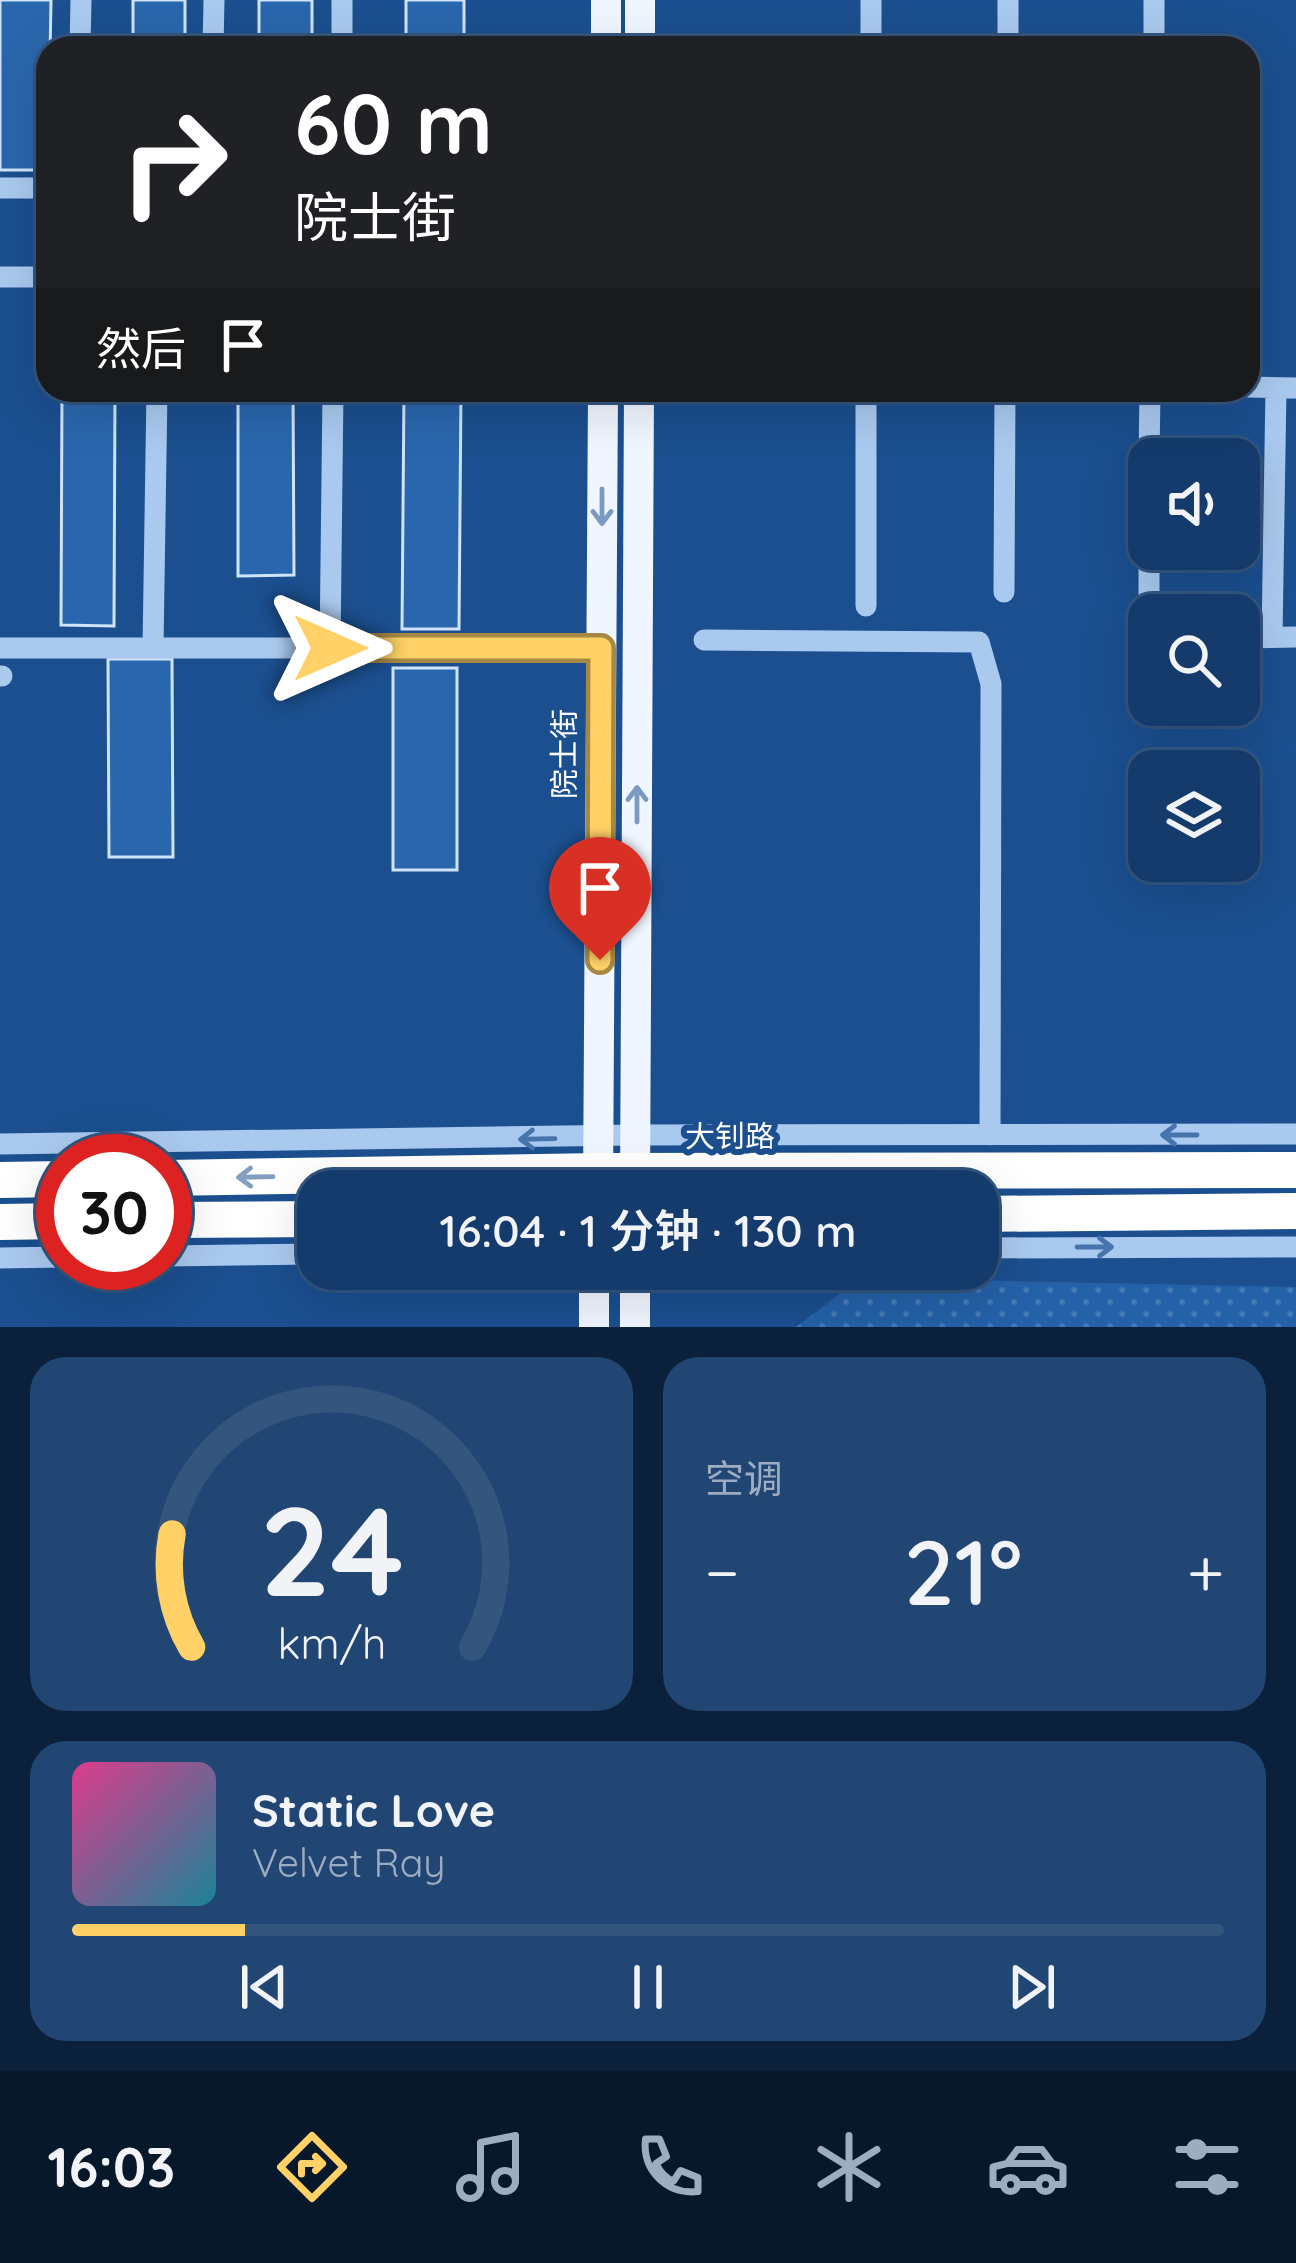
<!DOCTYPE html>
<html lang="zh">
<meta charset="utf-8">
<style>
:root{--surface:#143b6b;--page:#214673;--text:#f1f3f6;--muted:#9dadc1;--line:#33557e;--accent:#ffd166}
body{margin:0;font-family:Quicksand,"Noto Sans SC",sans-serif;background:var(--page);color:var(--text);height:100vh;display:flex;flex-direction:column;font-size:45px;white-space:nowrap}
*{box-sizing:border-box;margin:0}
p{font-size:39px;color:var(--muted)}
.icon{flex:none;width:66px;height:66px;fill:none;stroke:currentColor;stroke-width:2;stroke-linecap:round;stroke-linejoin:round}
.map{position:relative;height:1327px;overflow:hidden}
.drawer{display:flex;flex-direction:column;gap:30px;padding:30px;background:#0b203b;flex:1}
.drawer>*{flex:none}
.banner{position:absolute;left:36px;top:36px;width:1224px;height:366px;border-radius:36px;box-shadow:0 12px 48px #0002,0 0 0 3px var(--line);background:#202124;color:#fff;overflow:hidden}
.controls{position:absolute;left:1128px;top:438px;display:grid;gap:24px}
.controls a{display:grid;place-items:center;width:132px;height:132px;border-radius:24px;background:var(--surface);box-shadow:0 12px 48px #0002,0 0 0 3px var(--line);font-size:60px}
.speed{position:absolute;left:36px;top:1134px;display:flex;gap:24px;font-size:60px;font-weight:700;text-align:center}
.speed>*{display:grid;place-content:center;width:156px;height:156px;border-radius:50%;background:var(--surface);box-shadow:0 12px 48px #0002,0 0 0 3px var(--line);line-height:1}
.speed .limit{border:18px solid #d22;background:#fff;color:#111}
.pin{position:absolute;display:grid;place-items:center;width:102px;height:102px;color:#fff;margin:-123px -51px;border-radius:50% 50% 50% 0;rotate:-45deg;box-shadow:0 0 12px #0007}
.pin .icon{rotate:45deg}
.me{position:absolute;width:132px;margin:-66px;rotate:90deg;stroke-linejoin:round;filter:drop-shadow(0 0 9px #0008)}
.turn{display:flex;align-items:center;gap:42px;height:252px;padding:0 60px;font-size:54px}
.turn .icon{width:156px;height:156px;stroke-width:2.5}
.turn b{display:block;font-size:84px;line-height:102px}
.then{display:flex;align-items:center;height:114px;padding:0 60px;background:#0003;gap:24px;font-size:45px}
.big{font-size:90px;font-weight:600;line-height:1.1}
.drawer .card{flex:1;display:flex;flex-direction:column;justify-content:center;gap:18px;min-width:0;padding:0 42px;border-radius:36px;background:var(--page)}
.drawer .dial{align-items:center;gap:0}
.dial svg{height:312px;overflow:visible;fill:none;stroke:var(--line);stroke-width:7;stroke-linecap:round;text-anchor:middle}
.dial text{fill:var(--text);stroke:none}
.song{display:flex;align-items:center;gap:36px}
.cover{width:144px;height:144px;border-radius:18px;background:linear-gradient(135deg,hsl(330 70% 55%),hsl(190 70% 35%))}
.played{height:12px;border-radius:6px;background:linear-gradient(90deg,var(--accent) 15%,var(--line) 15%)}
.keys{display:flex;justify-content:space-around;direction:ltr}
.heat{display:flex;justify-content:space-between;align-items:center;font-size:66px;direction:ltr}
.drawer .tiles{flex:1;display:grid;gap:30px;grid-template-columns:1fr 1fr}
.card:last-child{grid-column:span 2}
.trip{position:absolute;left:297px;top:1170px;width:702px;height:120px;border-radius:36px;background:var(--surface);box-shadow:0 12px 48px #0002,0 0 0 3px var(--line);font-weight:600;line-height:120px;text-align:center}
.tab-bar{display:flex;height:192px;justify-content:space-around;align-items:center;background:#08182b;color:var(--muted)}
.tab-bar .icon{width:84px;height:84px}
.tab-bar .on{color:var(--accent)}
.tab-bar b{font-size:54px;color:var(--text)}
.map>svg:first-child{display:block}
</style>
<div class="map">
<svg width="1296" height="1327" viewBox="0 0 1296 1327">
<defs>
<pattern id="park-dots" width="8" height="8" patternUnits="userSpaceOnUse" patternTransform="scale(3)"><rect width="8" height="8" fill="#2461a8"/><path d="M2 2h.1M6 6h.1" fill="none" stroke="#4579b5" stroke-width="1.8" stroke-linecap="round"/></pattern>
</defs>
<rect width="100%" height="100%" fill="#1b4f8f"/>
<path fill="url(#park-dots)" d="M861,1278L1296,1287V1327H796Z"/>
<path fill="#2a66ad" stroke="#cfe3fa" stroke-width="3" d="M0,0H51L48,170H0Z
M133,0H185V48H133Z
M259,0H312V48H259Z
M406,0H464V48H406Z
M62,390H115L114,626L61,625Z
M238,390H293L294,575L238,576Z
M404,390H461L459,629H402Z
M108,659H172L173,857H109Z
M393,668H457V870H393Z"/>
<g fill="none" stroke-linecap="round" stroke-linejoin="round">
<path stroke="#a9c9ee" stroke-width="21" d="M871,0V48
M80,48L81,0
M213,48L214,0
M342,48V0
M1008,48V0
M1154,48V0
M0,188H48
M0,277H48
M1248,387L1296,388
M1149,459L1150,390
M1004,592L1005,390
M866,606V390
M1149,616V549
M1272,637L1276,388
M1239,638L1296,637
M704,640L979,642L991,684L990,1135
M0,648H601
M153,648L157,390
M330,648L333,390
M0,676H2
M0,1144L635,1135L1296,1134
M978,1248L1296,1247
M165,1256L318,1254
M0,1258L63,1257"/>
<path stroke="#f0f6ff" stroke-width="30" d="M606,48V0
M640,48V0
M598,1191L603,390
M635,1191L639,390
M594,1327V1269
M635,1327V1269"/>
<path stroke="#fff" stroke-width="36" d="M165,1178L599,1171L1296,1170
M0,1180L63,1179
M978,1214L1296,1211
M165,1220L318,1219
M0,1222L63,1221"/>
</g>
<defs><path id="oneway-shaft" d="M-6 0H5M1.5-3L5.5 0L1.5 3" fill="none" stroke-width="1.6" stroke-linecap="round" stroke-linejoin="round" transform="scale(3)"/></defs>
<g stroke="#7b9ac1">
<use href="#oneway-shaft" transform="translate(602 507) rotate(90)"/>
<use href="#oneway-shaft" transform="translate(637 804) rotate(-90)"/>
</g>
<g stroke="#4674ac">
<use href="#oneway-shaft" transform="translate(1179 1135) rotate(180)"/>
<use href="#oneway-shaft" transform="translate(537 1139) rotate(179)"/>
<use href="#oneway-shaft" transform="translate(1095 1247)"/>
</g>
<use stroke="#829ec1" href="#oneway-shaft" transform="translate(255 1177) rotate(179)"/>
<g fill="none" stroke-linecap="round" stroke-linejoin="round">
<defs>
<path id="route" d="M330,648H601L600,960"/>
</defs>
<use href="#route" stroke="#a68842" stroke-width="30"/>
<use href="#route" stroke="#ffd166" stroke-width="21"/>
</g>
<g text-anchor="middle" stroke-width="12" stroke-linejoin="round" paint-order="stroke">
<g font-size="30" fill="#fff" stroke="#1b4f8f">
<text transform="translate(565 754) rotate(-90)" y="10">院士街</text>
<text x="730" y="1147">大钊路</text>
</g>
</g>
</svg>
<div class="controls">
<a><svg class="icon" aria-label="sound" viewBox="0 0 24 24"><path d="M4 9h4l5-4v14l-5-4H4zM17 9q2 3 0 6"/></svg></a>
<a><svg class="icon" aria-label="search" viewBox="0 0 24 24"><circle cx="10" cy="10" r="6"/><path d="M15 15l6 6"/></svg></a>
<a><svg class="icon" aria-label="layers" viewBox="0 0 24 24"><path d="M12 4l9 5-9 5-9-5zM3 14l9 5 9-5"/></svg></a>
</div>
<div class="speed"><div class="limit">30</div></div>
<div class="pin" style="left:600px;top:960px;background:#d93025"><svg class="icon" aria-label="arrive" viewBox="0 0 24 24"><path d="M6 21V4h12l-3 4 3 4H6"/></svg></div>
<svg class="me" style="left:330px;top:648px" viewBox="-20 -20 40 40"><path d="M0-17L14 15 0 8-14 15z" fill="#ffd166" stroke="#fff" stroke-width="4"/></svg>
<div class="trip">16:04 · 1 分钟 · 130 m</div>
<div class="banner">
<div class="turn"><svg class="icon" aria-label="right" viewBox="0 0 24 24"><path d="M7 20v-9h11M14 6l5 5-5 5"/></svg><div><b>60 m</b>院士街</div></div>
<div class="then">然后<svg class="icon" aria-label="arrive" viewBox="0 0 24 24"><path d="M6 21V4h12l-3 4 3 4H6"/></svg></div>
</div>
</div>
<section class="drawer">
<div class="tiles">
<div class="card dial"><svg viewBox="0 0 100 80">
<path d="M14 69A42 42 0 1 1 86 69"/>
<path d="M14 69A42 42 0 0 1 9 40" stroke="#ffd166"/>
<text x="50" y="56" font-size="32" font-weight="700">24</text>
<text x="50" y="72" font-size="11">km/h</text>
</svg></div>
<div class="card"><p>空调</p>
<div class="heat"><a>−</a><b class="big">21°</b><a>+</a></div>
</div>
<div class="card">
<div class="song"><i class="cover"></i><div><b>Static Love</b><p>Velvet Ray</p></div></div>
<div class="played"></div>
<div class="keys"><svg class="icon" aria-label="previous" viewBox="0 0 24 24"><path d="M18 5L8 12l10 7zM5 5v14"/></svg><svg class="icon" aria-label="pause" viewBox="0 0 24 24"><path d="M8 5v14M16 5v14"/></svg><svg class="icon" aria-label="next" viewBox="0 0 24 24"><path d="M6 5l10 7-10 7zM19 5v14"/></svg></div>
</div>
</div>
</section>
<nav class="tab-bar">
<b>16:03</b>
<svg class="icon on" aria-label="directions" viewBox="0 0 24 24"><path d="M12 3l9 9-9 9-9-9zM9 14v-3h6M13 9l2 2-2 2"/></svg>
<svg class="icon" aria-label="music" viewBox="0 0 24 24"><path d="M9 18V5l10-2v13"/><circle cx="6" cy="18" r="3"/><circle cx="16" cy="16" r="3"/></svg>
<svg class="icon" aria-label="phone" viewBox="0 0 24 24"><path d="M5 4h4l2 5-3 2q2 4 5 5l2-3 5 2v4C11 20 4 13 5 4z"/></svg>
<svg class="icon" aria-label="climate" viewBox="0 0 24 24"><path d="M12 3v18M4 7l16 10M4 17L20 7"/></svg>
<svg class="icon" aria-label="car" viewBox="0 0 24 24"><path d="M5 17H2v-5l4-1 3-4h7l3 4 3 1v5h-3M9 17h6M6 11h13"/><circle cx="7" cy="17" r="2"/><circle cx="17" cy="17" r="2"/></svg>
<svg class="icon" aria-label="filters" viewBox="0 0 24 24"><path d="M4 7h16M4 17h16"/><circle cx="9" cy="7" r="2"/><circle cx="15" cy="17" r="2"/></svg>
</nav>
